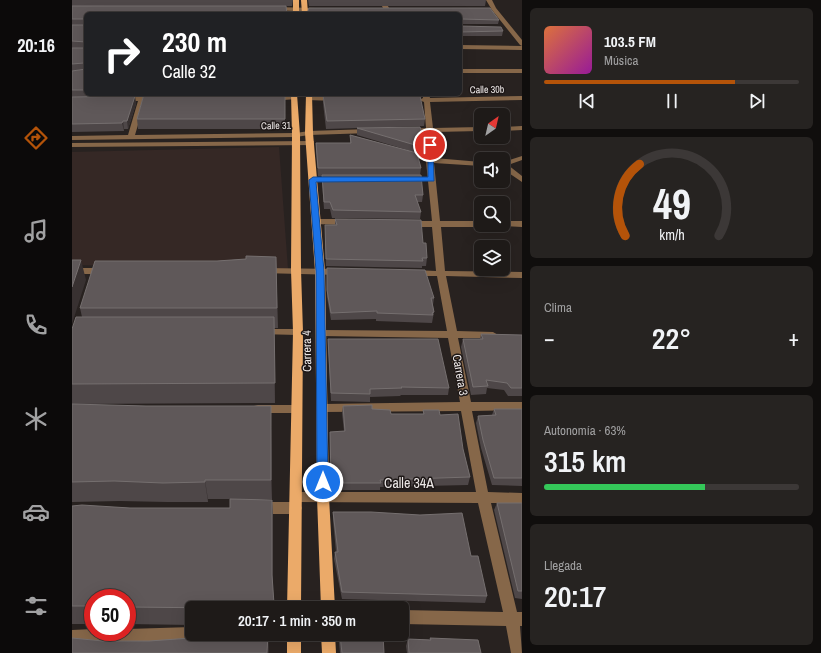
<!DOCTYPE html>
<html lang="es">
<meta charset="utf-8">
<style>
:root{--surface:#1e1a18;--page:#262321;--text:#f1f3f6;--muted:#a1a1a2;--line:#3c3837;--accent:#b45309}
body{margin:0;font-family:"Archivo Narrow",sans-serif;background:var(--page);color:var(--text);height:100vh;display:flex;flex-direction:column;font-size:15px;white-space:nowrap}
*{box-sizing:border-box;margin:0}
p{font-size:13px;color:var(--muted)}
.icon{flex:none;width:22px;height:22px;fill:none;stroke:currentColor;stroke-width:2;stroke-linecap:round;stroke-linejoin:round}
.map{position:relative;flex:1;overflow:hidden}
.side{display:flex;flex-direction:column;gap:8px;padding:8px;background:#100e0d;width:299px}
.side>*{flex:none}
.top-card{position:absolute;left:12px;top:12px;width:378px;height:84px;border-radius:6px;box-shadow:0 4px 16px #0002,0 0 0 1px var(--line);background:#202124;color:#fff;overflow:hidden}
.needle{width:26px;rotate:34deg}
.fabs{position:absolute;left:402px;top:108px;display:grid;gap:8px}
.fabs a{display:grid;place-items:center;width:36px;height:36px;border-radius:6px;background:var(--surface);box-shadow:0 4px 16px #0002,0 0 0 1px var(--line);font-size:20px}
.speed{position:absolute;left:12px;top:589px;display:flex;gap:8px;font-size:20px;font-weight:700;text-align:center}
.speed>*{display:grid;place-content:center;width:52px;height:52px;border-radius:50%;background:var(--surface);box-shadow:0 4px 16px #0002,0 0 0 1px var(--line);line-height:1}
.speed .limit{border:6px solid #d22;background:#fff;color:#111}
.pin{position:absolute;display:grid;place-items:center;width:34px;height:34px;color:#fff;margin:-17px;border:2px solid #fff;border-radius:50%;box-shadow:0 1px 4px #0007}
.me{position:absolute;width:44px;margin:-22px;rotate:0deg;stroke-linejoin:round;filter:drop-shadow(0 0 3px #0008)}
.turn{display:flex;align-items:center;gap:14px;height:84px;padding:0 12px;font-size:18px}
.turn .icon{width:52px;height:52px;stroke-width:2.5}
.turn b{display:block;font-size:28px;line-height:34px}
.big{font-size:30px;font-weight:600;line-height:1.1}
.side .card{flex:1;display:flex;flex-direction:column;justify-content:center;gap:6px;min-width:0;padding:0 14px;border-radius:6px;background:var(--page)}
.side .dial{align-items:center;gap:0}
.dial svg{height:104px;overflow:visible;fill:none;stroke:var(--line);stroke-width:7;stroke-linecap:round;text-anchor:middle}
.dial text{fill:var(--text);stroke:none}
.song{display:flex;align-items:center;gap:12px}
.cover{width:48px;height:48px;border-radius:6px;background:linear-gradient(135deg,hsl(20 70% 55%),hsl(300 70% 35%))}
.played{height:4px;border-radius:2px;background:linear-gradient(90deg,var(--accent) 75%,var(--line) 75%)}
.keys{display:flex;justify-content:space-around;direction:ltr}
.heat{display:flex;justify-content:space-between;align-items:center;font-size:22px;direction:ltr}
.charge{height:6px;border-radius:3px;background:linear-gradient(90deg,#34c759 63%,var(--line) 0)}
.trip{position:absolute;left:113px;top:601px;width:224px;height:40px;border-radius:6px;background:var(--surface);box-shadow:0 4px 16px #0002,0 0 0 1px var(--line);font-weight:600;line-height:40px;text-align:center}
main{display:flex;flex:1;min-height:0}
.tab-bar{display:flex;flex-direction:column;width:72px;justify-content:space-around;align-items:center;background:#0c0a0a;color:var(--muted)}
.tab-bar .icon{width:28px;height:28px}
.tab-bar .active{color:var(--accent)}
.tab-bar b{font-size:18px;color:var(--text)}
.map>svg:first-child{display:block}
</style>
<main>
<nav class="tab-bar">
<b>20:16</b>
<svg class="icon active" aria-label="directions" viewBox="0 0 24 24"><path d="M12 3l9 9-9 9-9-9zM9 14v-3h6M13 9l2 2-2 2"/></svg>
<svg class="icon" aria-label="music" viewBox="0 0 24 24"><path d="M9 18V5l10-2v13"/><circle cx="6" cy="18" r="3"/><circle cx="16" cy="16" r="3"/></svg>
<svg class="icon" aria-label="phone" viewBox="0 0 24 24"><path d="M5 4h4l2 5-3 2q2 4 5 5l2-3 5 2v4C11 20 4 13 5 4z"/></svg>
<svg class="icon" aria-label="climate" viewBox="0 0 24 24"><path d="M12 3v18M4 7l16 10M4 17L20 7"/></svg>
<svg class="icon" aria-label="car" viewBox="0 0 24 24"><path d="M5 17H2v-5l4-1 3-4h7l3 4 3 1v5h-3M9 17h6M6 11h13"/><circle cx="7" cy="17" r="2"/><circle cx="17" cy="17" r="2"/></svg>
<svg class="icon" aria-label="filters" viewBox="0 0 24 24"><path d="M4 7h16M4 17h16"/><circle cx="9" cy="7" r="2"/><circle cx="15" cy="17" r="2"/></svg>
</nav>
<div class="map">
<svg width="450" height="653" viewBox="0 0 450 653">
<rect width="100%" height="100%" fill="#282220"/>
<path fill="#352825" d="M207,147L216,269L0,265V152Z"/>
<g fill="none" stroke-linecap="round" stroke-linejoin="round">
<path fill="#866749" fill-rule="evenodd" d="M307,0H313L320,14H314Z
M414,0H420L424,8L450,40V46L448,45L420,10Z
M202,7L244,8L247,10L244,12L200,10L199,9Z
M388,45L450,46V50L388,49Z
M388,69H450V73H388Z
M67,94H73V97H84L87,99L84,101H73L63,135L224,133L237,131L298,129L302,131L298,133L237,135L224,137L0,140V136L56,135L66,101H50L47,99L50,97H67Z
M351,94H357L358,98L450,96V100L358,102L361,128L409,127V131L362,132V158L409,162V166L362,163L368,221H409V225H413L409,227H369L373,271L450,272V278L374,276L385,331L421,332L426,335L421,338H386L399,402H450V410L400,411L416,492L450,493V503H419L445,612H450V626H448L450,653H439L434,626L330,624V610L431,612L406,503L224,502L220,501L218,497L220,493L224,492H404L389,411L251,412L247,411L245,408L247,405L251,404L388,402L376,338L249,336L244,333L249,330L375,331L365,276H342L337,273L342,270L364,271L360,227H337L333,224L337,221H360L354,161L329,153L333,151L354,157V133H336L332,131L336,129L354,128L352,102L347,100L351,98Z
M222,96L225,98L224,99L200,101L197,99L200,97Z
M237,97H264L267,99L264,101L235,100L234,99Z
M450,126V130L431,131V127Z
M239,141H242V145L0,147V143Z
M450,156V160L436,165L450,176V182L431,169V162Z
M245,219H275L279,222L275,225L242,224L241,222Z
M431,221H450V227L428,226L431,225Z
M0,268H32L37,271L32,274H0Z
M192,268L268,269L273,272L268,275L189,273L187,271L189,269Z
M190,329H226L231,332L226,335L186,334L185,332Z
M186,405H224L228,406L230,409L228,412L224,413H186L182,412L180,409L182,406Z
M188,502H224L228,504L230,508L228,512L224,514H188L184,512L182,508L184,504Z
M120,627V634H167L165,639L160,641L0,644V630L21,629V632H55V629Z"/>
<path fill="#ebaa69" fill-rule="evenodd" d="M221,0H227V14H221Z
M229,0H235L236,14H230Z
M219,94H225L228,135L229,270L231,332L229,608H215L221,332L219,270L220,135Z
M234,94H240L241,133L253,271L257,497L263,608H249L245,497L243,271L233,133Z
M215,634H229V653H215Z
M249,634H263L264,653H250Z"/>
</g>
<path fill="#4e4748" d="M0,0H221L220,6H144L14,14V94H66V97H63L64,104L56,129H52V131L0,132Z
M236,0H414L413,6H237Z
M237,8H418L427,20L426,24H388V14H236V11Z
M388,26L431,31L430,36H388Z
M72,94H215V95H213V129H66L65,119Z
M248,94H347L346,96L353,119L352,126L254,129L251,103V96H250Z
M285,128L352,139L351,146H347V149H342V152L349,168L348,175L351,195L350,202H345L349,212L348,219L260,218L258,209H252L250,182V176H246L244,150V143H278V135L342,152L285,135Z
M263,219L351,243L355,258L354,266H350V268L254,266L253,225H263Z
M204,257L206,328H202L203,403L0,404V329L10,317L8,308L145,261Z
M255,268L362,298L361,305L362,312L360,323L304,321V319L259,320L255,297Z
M409,334L450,335V396H436L432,390L415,388L414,394L399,395L389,347L391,339H408Z
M256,339L377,388L376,395H329L328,396L298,397V402L259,401L256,347Z
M0,404L199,426L200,499H165L200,500L201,519V591L202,608H120V625L55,624V598H21V624H0V506L58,508H158V499H136V502H95L48,501L0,502Z
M271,406L300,409L319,414H351V410L368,415L391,449L398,477L396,485L308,487V490H258V432L272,431L270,413Z
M422,409H450V486L420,485L409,448L404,423L406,416L420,415Z
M425,503H450V599L443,598L422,510Z
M261,512L399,556L415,596L413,603L270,599L262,559L263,552H264L261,520Z
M268,635L312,653H268L267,642Z
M358,638L409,653H335L334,646L336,639L358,640Z"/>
<path fill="#383131" d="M63,96L64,104L56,129L55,121Z
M51,121L52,129V131L50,123Z
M9,260L14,280L0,324V287Z
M199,406V426L200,499L199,480Z
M133,480L136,499V502L133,482Z
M200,500L201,519V594L200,575Z
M196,634L197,647V653H195Z"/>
<path fill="#5f5859" stroke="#756f6f" d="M0,6H214L215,14H14V23V19H0Z
M237,8H418L427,20L389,19L388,20V14H237L236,11Z
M14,24V46V42L0,41V25H13Z
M388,26L429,27L431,31L388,32Z
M14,47V90H0V71L14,69V64L12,63L0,64V48H13Z
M72,94H213V119H65Z
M251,95L348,96L353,119L255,121Z
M63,96L55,121H51L50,123L0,124V97Z
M348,127L352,139H348V142L342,141L343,145L285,128Z
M278,135L345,153L349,168H246L244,143H279Z
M250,175H349L351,195H343L349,212L261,210L258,202H252Z
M263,219L349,220L351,243H354L355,258H350L351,261L254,259L253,225H265Z
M174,256L204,257L205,308H8L23,261H145L174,259Z
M0,260H9L0,287Z
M255,268L353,270L362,298H359L362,312L360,313L361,315L305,313V311L259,313L255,290Z
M4,317H202L203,383L0,384V329Z
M409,334L450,335V388H439L435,383L414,380L416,386L401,387L391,339H411Z
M256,339H366L377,388L329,387L330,388L298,389V394L259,393Z
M0,404L74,406H199V480H133V482L91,483L42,481L0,482Z
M300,405V409L318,410L319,414H352L351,410H367L368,415L386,414L391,449L398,477L308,480L309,483H259L258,432L273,431L271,406Z
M422,409H450V478H422L411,440L406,416L424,415Z
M158,499L200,500V575L202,604H151V608L55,607V598H21V606H0V506L10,505L58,508H158Z
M425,503H450V591H446Z
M261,512H299L348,515L390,513L399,556H406L415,596L270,592L263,552H266Z
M146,634H196L195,653H0V638L31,641H77L119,638L146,641Z
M268,635H311L312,653H270Z
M358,638L406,640L409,653H337L336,639L359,640Z"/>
<path fill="#1a73e8" stroke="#114b97" d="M356,143L361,145L362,181L244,182L252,271L256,482L255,485L251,486L247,485L245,482L244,271L237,180L241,177H356Z"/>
<g text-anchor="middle" stroke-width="3" stroke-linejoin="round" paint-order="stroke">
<g font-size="10" fill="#ede8e7" stroke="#1e1817">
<text transform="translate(415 89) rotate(-1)" y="4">Calle 30b</text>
<text transform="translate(204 125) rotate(-1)" y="4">Calle 31</text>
</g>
<g font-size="12" fill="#ede8e7" stroke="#1e1817">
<text transform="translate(235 351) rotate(-91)" y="4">Carrera 4</text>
<text transform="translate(388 375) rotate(80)" y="4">Carrera 3</text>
</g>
<g font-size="14" fill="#ede8e7" stroke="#1e1817">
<text x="337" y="488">Calle 34A</text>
</g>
</g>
</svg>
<div class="fabs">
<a><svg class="needle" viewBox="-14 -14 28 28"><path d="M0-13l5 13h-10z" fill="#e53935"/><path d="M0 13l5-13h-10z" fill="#a1a1a2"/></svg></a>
<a><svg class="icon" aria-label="sound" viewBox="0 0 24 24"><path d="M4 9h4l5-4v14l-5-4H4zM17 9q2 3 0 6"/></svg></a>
<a><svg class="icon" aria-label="search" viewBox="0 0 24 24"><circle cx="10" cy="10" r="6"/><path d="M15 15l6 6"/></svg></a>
<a><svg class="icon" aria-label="layers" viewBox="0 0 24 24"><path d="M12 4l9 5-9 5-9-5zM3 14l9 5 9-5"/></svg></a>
</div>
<div class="speed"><div class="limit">50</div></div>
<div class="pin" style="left:358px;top:145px;background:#d93025"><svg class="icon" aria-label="arrive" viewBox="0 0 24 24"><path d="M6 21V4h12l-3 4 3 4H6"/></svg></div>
<svg class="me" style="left:251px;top:482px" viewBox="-20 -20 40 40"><circle r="17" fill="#1a73e8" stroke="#fff" stroke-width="3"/><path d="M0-11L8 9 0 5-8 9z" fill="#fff"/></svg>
<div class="trip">20:17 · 1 min · 350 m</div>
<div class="top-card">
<div class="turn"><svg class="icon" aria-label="right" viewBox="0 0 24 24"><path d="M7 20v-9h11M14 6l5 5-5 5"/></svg><div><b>230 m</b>Calle 32</div></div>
</div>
</div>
<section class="side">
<div class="card">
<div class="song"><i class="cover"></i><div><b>103.5 FM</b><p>Música</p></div></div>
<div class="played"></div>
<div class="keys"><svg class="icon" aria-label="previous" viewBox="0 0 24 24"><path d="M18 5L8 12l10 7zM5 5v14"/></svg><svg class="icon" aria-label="pause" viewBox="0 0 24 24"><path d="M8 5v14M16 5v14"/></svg><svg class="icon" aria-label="next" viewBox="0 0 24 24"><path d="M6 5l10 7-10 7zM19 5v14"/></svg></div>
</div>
<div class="card dial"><svg viewBox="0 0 100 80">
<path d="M14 69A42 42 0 1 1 86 69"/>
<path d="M14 69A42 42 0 0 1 25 14" stroke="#b45309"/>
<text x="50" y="56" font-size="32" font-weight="700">49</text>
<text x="50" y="72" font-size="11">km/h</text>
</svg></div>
<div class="card"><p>Clima</p>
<div class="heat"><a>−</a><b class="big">22°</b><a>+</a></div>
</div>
<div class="card"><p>Autonomía · 63%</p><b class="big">315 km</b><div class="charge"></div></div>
<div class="card"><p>Llegada</p><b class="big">20:17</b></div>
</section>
</main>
